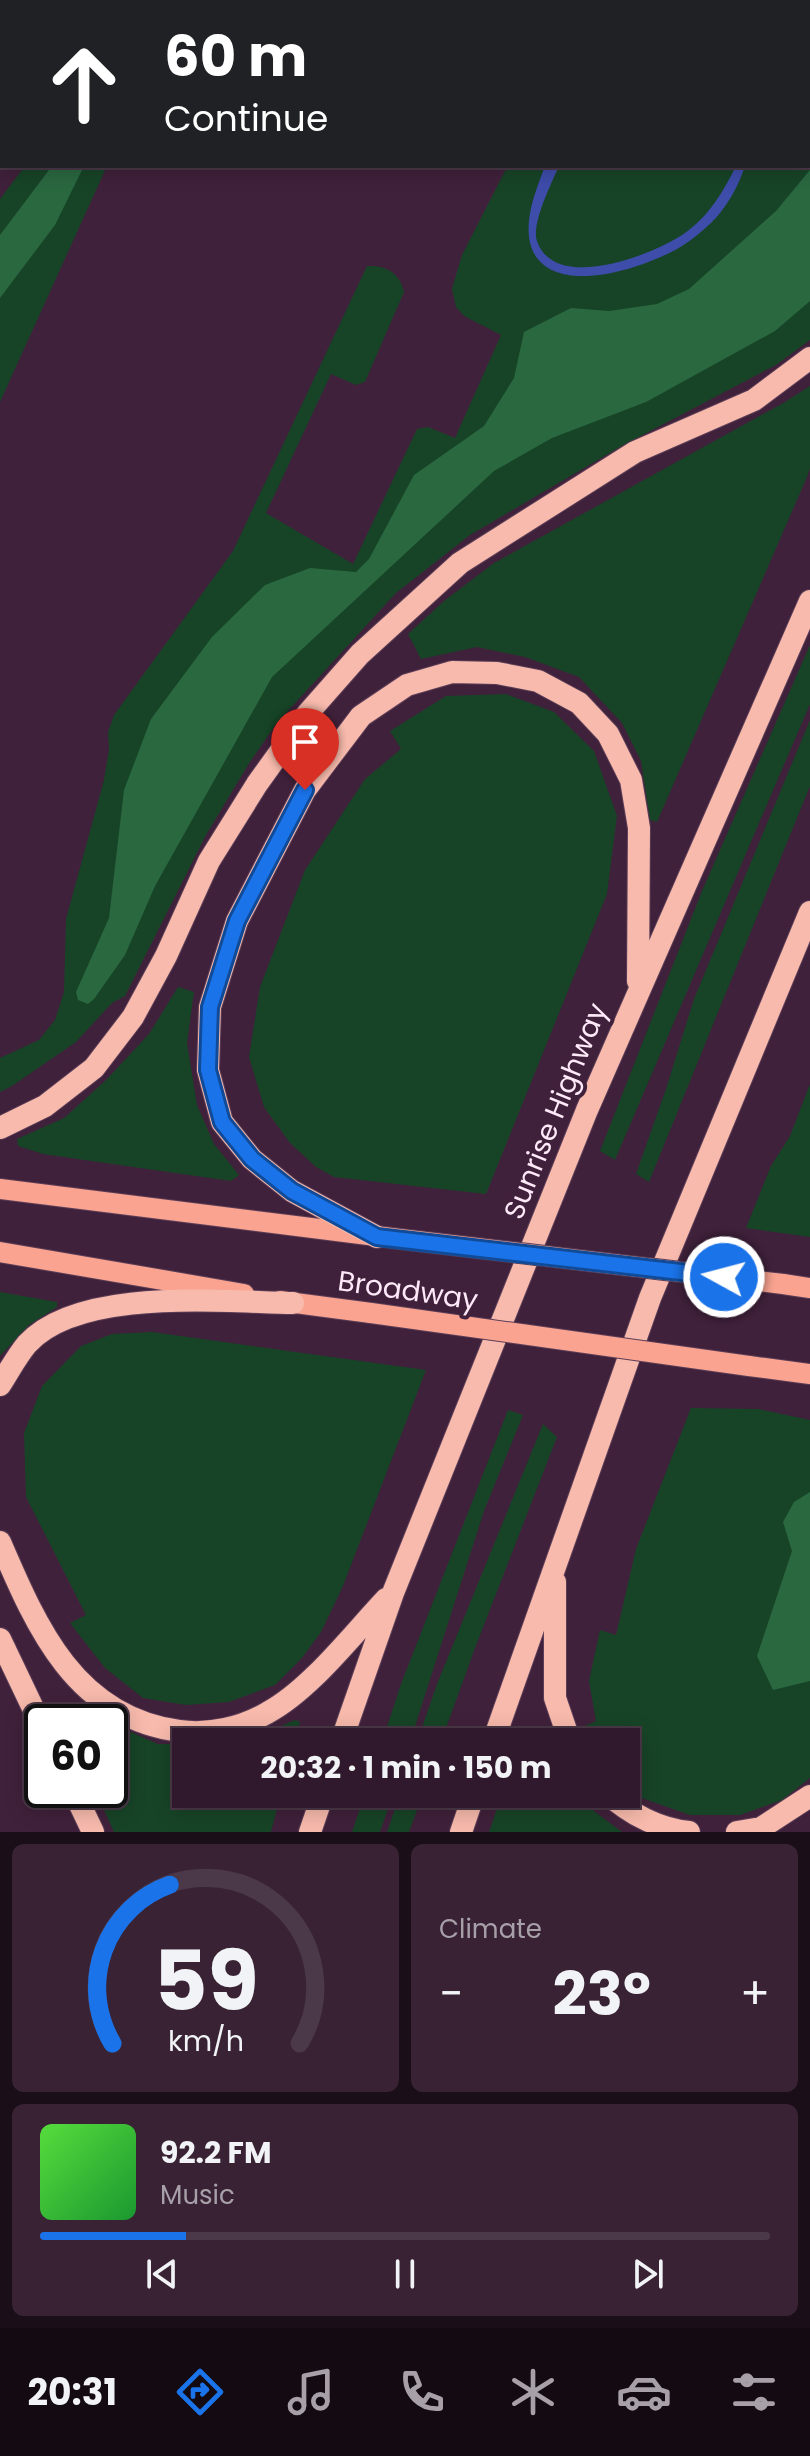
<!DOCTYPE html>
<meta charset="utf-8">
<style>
:root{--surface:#30192c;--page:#382234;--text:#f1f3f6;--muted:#a8a0a9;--line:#4b3848;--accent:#1a73e8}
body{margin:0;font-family:Poppins,sans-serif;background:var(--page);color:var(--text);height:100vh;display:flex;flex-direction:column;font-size:30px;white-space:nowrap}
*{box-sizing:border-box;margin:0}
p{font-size:26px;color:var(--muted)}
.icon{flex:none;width:44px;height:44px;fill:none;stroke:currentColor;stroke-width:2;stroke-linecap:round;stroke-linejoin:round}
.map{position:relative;height:1832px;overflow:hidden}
.sheet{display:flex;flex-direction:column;gap:12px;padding:12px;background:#1a0e18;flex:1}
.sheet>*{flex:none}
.guide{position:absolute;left:0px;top:0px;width:810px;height:168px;box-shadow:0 4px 20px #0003,0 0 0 2px var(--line);background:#202124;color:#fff;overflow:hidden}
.speed{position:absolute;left:24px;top:1704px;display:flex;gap:16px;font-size:40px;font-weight:700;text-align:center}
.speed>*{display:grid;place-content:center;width:104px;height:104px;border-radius:50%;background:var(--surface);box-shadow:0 4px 20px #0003,0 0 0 2px var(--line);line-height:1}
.speed .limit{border:4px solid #111;border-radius:12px;background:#fff;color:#111}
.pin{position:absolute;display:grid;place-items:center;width:68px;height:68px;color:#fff;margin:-82px -34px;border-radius:50% 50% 50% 0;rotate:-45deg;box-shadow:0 0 8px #0007}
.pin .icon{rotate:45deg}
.me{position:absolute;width:88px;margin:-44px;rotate:277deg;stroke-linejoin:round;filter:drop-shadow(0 0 6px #0008)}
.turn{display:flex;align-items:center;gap:28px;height:168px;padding:0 32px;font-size:36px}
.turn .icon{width:104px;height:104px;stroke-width:2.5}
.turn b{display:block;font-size:56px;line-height:68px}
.big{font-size:60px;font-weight:700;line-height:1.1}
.sheet .card{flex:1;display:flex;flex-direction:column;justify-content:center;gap:12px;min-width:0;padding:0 28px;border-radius:12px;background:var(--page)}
.sheet .dial{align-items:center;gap:0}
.dial svg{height:208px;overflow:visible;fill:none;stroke:var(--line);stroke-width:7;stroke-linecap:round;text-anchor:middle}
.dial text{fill:var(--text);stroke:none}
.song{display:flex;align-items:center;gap:24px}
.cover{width:96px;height:96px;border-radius:12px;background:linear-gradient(135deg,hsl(110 70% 55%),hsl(130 70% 35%))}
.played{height:8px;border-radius:4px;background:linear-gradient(90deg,var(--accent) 20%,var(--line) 20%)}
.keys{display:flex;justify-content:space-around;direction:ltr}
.heat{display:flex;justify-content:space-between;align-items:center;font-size:44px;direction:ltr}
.sheet .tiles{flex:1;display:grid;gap:12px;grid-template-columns:1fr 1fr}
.card:last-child{grid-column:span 2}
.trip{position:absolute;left:172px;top:1728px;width:468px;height:80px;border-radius:0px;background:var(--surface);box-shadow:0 4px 20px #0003,0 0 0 2px var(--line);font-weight:700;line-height:80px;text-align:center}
.tabs{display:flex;height:128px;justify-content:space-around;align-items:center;background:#130a12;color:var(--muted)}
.tabs .icon{width:56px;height:56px}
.tabs .active{color:var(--accent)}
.tabs b{font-size:36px;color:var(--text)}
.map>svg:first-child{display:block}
</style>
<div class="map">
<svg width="810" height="1832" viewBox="0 0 810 1832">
<rect width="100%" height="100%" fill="#40213b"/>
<path fill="#174427" d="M794,0H810V340L776,365L620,447L470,535L396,593L276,724L248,765L206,835L125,996L112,1003L76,1042L12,1086L0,1092V1058L39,1040L55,1020L64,992L66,919L104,780L109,749L108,732L114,715L233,551L367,266C386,265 400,273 404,292L365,382L356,385L331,374L266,513L353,564L417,429L428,427L455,438L501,335L464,316L456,307L452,289L462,255L505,171L510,166H808V2H788Z
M25,166H107L0,402V199Z
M810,386V468L807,477L657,822L650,820L641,761L622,723L579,677L525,657L477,647L421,659L408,634L444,601L494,563L785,402Z
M810,645V704L615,1160L600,1151L702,891Z
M506,694L554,712L594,751L617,816L607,894L486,1194L334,1177L316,1167L290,1143L264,1107L249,1057L260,987L305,870L365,779L401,749L390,731L446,696Z
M810,720V786L649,1182L636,1174L666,1089L694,999Z
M178,987L194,992L187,1043L197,1105L214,1144L239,1175L231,1181L43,1154L18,1146L17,1139L64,1118L106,1080L149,1034Z
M810,1084V1237L746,1228L771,1166L790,1136Z
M0,1292L57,1302V1307L29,1325L0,1356Z
M152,1332L426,1370L343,1586L321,1632L302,1658L275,1685L229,1702L186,1705L143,1698L105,1668L70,1623L86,1615L26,1497L24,1433L42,1386L81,1346L112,1334Z
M691,1408L758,1409L810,1420V1778L782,1800L740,1815H690L636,1796L626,1787V1742H587L580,1728L596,1721L589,1681L600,1630L616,1635L636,1549Z
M508,1410L523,1415L484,1511L410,1742H382L401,1684Z
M543,1424L557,1437L475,1648L441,1742H417L437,1684Z
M295,1720L300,1722L295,1742H231L258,1736Z
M110,1723L158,1744H186V1794H281L271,1832H114L95,1790H110Z
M533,1726V1732L550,1735L553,1742H520L526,1727Z
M365,1794H393L380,1832H352Z
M400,1794H423L409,1832H387Z
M502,1794H581L594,1811L622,1832H489Z"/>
<path fill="#2a6840" d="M52,166H84L55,225L0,298V235Z
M810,170V301L775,331L646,402L552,438L494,471L272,677L155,886L125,955L94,999L88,1004L78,1000L76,992L109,918L124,790L151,719L212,637L265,585L310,568L356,572L369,559L414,475L484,426L514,378L524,332L571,308L609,311L657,304L689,289L776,211Z
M810,1492V1681L773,1690L757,1656L792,1551L783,1522L794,1502Z"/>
<path fill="#3e4caa" d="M545,166H559C552,182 531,224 537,241C555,294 655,254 685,233C709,216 723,192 736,166H745C739,185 726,209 711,223C702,231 692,240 682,246C648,267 553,300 532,249C522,223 536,190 545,166Z"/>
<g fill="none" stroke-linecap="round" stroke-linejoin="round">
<defs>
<path id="primary" d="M0,1189L400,1239
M0,1252L244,1294
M783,1284L810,1288
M280,1301L371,1313
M749,1366L810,1374"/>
<path id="trunk" d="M0,1128L45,1106L94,1068L133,1017L166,956L209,861L257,784L308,713L360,654L460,563L635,452L754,400L810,358
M377,1237L292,1191L252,1159L222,1122L208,1070L210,1007L237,921L305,790L361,716L407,685L452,672L497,673L538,681L579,703L608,734L631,780L639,828L638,981
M0,1385C9,1371 17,1356 27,1344C79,1287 222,1302 293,1303
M0,1542C37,1628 75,1717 179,1731C209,1735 241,1728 267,1713C310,1690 352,1635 386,1599
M555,1582V1698L570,1742
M0,1639L42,1727
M341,1742L393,1593L587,1110L810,601
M493,1742L650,1298L810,912
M73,1790L93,1832
M608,1794C630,1814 659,1829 689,1832
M310,1832L323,1794
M461,1832L474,1794
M737,1832L761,1828L810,1796"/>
</defs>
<use href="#primary" stroke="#5b3d56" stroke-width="22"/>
<use href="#trunk" stroke="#5b3d56" stroke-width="24"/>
<use href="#primary" stroke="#faa390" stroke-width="20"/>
<use href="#trunk" stroke="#f7baac" stroke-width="22"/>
<defs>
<path id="primary-bridge" d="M400,1239L783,1284
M371,1313L749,1366"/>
</defs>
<use href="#primary-bridge" stroke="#5b3d56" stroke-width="22" stroke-linecap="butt"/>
<use href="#primary-bridge" stroke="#faa390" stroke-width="20"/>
</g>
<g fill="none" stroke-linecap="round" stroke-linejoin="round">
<defs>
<path id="route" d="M305,790L237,921L210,1007L208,1070L222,1122L252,1159L292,1191L377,1237L724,1277"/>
</defs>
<use href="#route" stroke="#114b97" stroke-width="20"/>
<use href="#route" stroke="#1a73e8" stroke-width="14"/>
</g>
<g text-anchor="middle" stroke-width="8" stroke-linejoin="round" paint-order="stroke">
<g font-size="28" fill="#fee9f9" stroke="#40213b">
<text transform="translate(555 1111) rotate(-68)" y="10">Sunrise Highway</text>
<text transform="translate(408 1290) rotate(8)" y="10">Broadway</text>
</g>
</g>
</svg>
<div class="speed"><div class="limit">60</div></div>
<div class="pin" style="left:305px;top:790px;background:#d93025"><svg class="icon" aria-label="arrive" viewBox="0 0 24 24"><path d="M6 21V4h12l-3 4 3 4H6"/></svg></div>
<svg class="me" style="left:724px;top:1277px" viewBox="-20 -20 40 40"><circle r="17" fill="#1a73e8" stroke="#fff" stroke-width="3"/><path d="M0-11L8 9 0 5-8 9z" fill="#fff"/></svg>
<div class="trip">20:32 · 1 min · 150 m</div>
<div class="guide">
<div class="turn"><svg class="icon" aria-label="ahead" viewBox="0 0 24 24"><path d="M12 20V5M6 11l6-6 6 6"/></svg><div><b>60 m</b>Continue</div></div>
</div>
</div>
<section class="sheet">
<div class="tiles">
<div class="card dial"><svg viewBox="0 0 100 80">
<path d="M14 69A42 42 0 1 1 86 69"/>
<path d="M14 69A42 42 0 0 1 36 8" stroke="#1a73e8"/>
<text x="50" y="56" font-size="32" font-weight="700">59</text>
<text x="50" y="72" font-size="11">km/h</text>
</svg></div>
<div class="card"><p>Climate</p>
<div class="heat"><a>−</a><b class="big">23°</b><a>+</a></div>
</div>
<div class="card">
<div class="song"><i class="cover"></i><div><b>92.2 FM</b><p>Music</p></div></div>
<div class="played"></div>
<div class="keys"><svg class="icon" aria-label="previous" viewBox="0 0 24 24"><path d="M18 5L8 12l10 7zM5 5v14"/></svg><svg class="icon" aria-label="pause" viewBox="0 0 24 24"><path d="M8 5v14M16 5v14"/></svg><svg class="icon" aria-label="next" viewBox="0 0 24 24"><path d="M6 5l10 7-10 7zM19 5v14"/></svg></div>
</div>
</div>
</section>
<nav class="tabs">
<b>20:31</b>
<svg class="icon active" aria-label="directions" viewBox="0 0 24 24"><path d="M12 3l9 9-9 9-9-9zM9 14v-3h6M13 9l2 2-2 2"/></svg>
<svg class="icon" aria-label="music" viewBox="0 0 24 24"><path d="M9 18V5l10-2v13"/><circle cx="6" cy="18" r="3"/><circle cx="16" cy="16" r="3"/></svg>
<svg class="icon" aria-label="phone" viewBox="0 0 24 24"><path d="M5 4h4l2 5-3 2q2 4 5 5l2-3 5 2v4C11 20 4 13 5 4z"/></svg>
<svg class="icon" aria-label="climate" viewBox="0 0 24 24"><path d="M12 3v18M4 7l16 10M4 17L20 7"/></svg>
<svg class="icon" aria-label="car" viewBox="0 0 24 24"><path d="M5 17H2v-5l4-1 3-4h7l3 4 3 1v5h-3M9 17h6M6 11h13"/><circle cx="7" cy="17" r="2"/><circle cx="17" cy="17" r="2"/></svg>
<svg class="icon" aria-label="filters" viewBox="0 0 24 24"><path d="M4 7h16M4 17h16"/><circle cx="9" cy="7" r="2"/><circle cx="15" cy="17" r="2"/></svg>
</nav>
